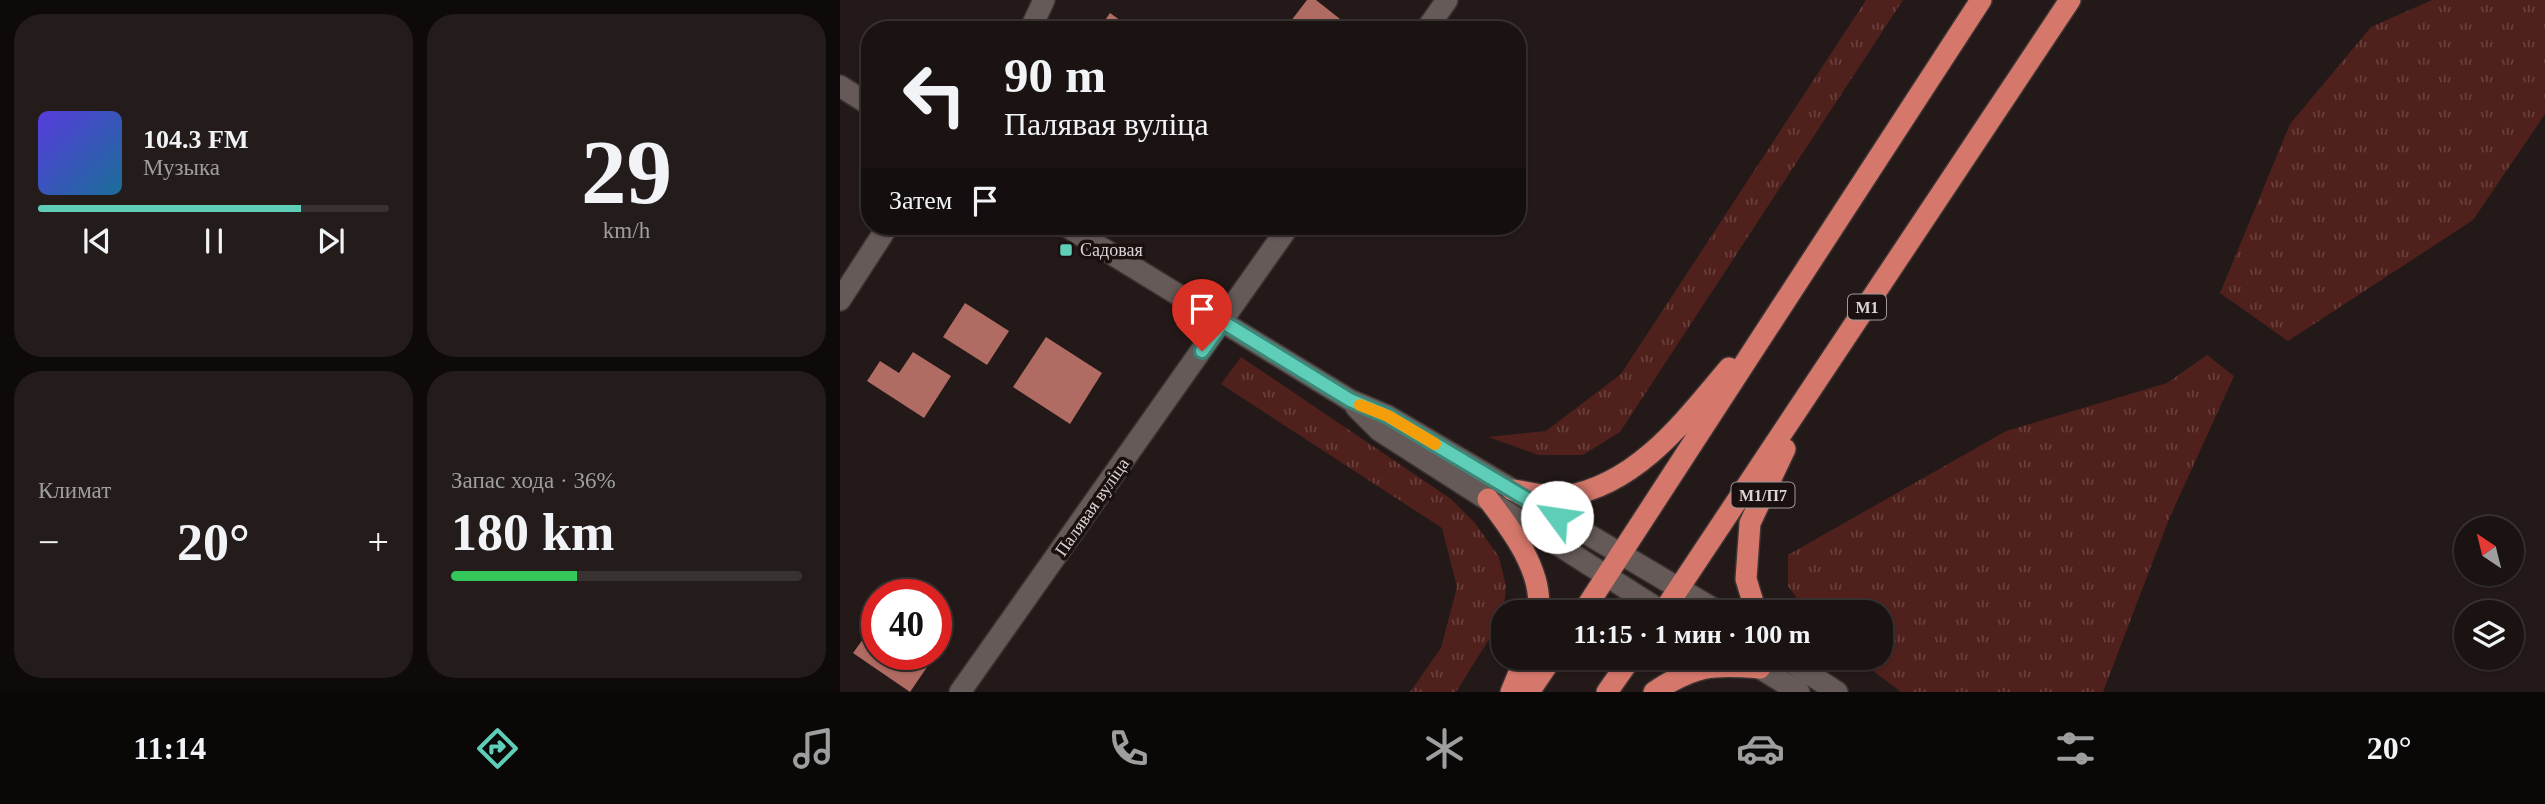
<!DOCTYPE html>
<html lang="ru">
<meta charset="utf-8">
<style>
:root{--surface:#1a1312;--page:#231c1b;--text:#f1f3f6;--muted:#9f9e9f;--line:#383232;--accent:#5eceb8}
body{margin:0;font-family:Georgia,serif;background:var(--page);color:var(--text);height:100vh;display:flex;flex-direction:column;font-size:26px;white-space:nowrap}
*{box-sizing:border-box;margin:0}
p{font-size:23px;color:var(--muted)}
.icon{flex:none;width:38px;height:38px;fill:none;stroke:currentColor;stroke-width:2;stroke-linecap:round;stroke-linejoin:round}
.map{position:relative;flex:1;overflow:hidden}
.drawer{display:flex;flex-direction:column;gap:14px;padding:14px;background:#0e0a0a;width:840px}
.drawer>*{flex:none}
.guide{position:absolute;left:21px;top:21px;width:665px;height:214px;border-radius:28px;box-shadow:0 2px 5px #0004,0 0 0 2px var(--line);background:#1a1312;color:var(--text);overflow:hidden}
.needle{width:46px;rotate:325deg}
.tools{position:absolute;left:1614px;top:516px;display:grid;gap:14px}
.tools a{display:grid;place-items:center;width:70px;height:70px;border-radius:50%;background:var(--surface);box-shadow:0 2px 5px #0004,0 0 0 2px var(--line);font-size:35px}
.speed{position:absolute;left:21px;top:579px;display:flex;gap:14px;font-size:35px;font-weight:700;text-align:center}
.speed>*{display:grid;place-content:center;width:91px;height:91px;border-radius:50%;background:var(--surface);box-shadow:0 2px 5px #0004,0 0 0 2px var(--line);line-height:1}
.speed .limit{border:10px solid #d22;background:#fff;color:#111}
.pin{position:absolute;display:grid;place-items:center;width:60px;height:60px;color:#fff;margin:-72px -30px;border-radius:50% 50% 50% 0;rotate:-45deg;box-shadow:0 0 7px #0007}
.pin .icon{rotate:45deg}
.me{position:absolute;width:77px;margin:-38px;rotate:301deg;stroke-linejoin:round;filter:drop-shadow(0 0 5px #0008)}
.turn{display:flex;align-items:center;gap:24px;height:147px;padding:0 28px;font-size:32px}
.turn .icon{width:91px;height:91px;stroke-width:2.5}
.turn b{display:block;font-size:49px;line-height:60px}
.then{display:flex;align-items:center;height:66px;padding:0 28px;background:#0003;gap:14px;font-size:26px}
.big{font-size:52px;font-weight:700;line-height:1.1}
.drawer .widget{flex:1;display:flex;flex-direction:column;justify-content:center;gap:10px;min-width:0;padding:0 24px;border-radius:28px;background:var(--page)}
.drawer .dial{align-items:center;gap:0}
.dial b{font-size:91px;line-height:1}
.song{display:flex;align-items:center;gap:21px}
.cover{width:84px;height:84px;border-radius:10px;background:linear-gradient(135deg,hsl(250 70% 55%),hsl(200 70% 35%))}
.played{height:7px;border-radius:4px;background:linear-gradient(90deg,var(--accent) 75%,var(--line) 75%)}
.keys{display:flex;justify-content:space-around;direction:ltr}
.heat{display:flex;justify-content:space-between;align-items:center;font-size:38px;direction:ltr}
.charge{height:10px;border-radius:5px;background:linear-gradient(90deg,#34c759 36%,var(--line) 0)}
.drawer .tiles{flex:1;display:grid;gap:14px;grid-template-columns:repeat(2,1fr)}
.trip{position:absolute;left:651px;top:600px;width:402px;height:70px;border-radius:28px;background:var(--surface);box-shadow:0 2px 5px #0004,0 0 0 2px var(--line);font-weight:700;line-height:70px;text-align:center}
.dock{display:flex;height:112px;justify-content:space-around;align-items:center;background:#0a0807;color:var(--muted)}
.dock .icon{width:49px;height:49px}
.dock .selected{color:var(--accent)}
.dock b{font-size:32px;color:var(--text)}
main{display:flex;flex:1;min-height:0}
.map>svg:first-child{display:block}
</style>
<main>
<section class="drawer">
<div class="tiles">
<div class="widget">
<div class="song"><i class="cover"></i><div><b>104.3 FM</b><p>Музыка</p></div></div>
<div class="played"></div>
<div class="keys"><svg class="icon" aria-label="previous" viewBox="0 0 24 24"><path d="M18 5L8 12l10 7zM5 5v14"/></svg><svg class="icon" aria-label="pause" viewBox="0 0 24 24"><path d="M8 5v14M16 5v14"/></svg><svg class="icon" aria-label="next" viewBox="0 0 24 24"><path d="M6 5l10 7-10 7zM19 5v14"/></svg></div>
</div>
<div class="widget dial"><b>29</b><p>km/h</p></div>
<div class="widget"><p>Климат</p>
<div class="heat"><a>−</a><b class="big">20°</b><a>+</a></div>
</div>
<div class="widget"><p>Запас хода · 36%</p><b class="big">180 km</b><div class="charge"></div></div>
</div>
</section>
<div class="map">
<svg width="1705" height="692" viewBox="0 0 1705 692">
<defs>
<pattern id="grass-tufts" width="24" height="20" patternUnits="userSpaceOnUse" patternTransform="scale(1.75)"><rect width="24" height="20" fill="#50211c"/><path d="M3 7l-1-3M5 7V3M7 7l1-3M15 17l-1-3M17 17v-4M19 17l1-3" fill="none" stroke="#69403c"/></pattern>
</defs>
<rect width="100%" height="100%" fill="#231918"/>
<path fill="url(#grass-tufts)" d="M1026,0H1063L780,432L743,455H699L648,437L706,431L781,374Z
M1592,0H1705V114L1633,220L1448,341L1380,293L1450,124L1531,27Z
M1367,355L1394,376L1329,519L1263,692H1061L1016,658H1041V612H967L948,586V555L1166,431L1327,383Z
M401,357L611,499L635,523L659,557L666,586L663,617L616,692H570L601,648L617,587L602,528L381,384Z"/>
<path fill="#b06c63" d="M467,0H476L514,30H444Z
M270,13L294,30H258Z
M125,303L169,331L147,365L103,337Z
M206,337L262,373L230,424L173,387Z
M73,352L111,376L84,418L27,381L40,361L59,373Z
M37,620V654H96L70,692L13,653Z"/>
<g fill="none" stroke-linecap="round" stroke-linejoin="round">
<defs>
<path id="street" d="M190,30L204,0
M586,30L607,0
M0,300L48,226
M120,692L449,226"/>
<path id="secondary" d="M0,86L30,105
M226,226L510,400L548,416L879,612
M516,407L540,431L823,612
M945,658L997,692
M905,659L959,692"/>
<path id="highway" d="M672,490C689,492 710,498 726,496C798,484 845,420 889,368
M648,499C671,529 704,572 698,612
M743,612L1141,0
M823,612L1230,0
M916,612L906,579L910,523L945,449
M671,692L685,658
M689,692L712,658
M767,692L791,658
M814,692C855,665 871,664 920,668"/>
</defs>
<use href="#street" stroke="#3a3332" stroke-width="24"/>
<use href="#secondary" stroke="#3a3332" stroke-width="24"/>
<use href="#highway" stroke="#3a3332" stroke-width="24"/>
<use href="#street" stroke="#665a58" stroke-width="21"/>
<use href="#secondary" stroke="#665a58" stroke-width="21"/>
<use href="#highway" stroke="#d5776b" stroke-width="21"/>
</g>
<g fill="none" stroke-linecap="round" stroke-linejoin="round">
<defs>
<path id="route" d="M362,351L383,322L510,400L548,416L717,517"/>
</defs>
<use href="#route" stroke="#3d8678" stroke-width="18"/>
<use href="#route" stroke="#5eceb8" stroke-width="12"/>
<path stroke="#f59e0b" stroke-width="12" d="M520,405L548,416L595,444"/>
</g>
<rect fill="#5eceb8" stroke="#19100f" stroke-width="2.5" x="219" y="243" width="14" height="14" rx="3.5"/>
<g text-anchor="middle" stroke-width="7" stroke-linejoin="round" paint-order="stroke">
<g fill="#19100f" stroke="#a19998" stroke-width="2">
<rect x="1008" y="294.5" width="38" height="25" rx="5"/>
<rect x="891.5" y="482.5" width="63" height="25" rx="5"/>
</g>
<g font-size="16" font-weight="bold" fill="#dbd4d3">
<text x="1027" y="313">М1</text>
<text x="923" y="501">М1/П7</text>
</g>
<g font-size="18" fill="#dbd4d3" stroke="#19100f" text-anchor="start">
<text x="240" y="256">Садовая</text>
</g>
<g font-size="18" fill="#dbd4d3" stroke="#19100f">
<text transform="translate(252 507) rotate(-55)" y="6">Палявая вуліца</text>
</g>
</g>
</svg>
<div class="tools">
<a><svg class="needle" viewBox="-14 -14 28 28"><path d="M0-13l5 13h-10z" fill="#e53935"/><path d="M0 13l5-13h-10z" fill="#9f9e9f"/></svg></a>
<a><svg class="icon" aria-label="layers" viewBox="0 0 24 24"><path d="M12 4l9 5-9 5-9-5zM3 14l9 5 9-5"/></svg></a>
</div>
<div class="speed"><div class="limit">40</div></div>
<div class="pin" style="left:362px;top:351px;background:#d93025"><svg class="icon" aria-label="arrive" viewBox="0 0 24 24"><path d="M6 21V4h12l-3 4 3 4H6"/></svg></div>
<svg class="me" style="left:717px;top:517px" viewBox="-20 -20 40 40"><circle r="19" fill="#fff"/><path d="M0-13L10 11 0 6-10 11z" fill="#5eceb8"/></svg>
<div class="trip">11:15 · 1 мин · 100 m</div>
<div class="guide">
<div class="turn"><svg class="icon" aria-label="left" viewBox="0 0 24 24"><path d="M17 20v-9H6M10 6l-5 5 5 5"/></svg><div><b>90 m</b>Палявая вуліца</div></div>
<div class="then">Затем<svg class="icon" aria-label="arrive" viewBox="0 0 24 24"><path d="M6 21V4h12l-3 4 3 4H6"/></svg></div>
</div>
</div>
</main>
<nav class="dock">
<b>11:14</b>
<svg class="icon selected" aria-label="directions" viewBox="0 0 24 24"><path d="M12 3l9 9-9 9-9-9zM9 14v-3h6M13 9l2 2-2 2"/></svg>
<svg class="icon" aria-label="music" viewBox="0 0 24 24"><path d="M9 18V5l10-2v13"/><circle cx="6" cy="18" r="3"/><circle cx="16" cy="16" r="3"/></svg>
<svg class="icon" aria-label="phone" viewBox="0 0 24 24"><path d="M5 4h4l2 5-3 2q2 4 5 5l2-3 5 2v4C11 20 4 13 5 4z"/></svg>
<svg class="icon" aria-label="climate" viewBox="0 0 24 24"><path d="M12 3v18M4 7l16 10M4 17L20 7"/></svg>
<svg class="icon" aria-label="car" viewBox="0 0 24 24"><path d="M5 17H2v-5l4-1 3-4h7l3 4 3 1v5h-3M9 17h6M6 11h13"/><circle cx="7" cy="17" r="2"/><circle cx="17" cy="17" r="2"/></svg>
<svg class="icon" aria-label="filters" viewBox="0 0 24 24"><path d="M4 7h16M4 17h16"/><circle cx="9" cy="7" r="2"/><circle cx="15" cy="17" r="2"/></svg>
<b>20°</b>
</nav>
